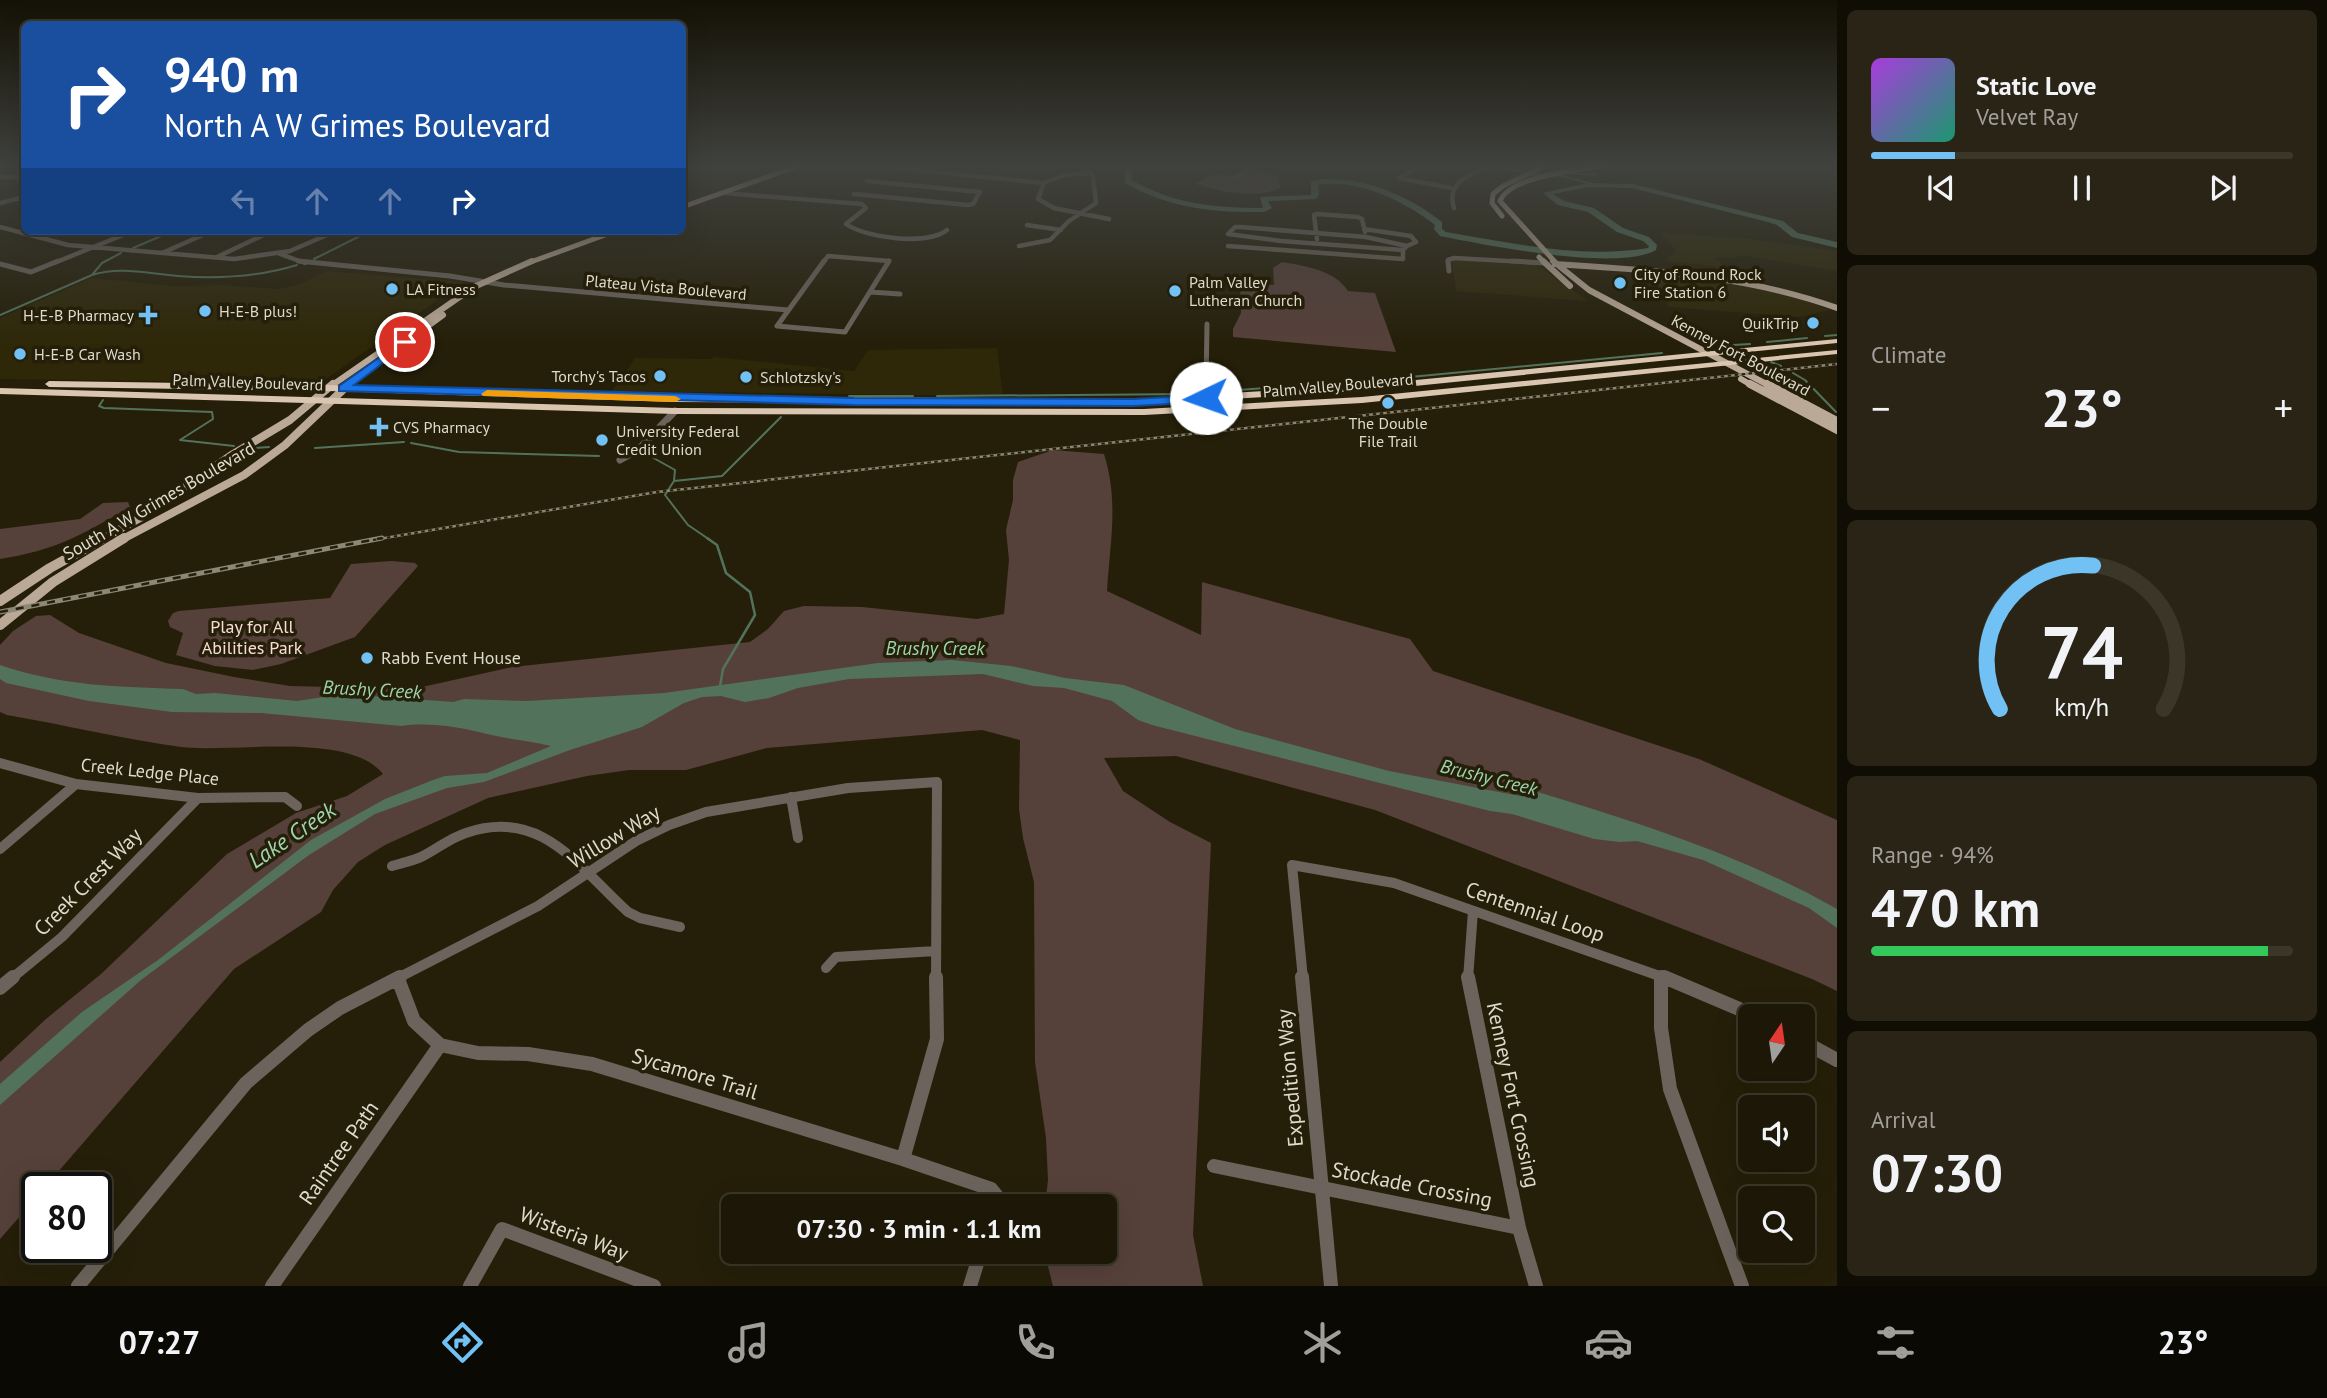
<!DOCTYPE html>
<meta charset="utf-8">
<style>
:root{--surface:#1c1707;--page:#292415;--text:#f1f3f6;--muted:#a09f9b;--line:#3a3628;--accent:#72c1f5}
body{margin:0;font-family:"PT Sans",sans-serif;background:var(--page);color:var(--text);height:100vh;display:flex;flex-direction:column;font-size:26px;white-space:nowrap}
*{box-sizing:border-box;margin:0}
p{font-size:23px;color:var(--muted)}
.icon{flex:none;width:38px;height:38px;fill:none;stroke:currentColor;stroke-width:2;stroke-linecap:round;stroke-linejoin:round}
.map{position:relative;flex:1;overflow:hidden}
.drawer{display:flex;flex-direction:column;gap:10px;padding:10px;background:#0f0d04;width:490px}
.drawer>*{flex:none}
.banner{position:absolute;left:21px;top:21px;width:665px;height:214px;border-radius:10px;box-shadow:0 7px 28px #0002,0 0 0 2px var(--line);background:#1a4fa0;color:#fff;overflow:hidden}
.needle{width:46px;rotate:13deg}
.fabs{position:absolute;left:1738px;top:1004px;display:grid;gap:14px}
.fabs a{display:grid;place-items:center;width:77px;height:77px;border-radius:10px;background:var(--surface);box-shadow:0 7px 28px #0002,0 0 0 2px var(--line);font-size:35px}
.speed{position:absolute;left:21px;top:1172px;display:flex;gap:14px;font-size:35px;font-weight:700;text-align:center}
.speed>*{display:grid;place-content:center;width:91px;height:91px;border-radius:50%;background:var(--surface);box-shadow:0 7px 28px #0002,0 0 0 2px var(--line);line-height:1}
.speed .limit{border:4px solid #111;border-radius:10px;background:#fff;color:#111}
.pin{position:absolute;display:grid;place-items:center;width:60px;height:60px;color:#fff;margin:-30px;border:4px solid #fff;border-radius:50%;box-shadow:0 2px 7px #0007}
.me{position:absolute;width:77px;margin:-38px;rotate:267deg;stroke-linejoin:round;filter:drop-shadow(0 0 5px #0008)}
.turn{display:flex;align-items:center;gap:24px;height:147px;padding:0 28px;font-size:32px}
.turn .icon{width:91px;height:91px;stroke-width:2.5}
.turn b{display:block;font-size:49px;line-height:60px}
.lanes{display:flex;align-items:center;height:66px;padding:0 28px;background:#0003;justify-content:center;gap:35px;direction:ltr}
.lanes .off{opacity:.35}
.big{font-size:52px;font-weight:700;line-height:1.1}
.drawer .tile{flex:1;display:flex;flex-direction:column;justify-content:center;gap:10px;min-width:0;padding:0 24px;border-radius:10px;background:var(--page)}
.drawer .dial{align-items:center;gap:0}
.dial svg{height:182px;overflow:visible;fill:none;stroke:var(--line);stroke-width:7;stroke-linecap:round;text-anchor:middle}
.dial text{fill:var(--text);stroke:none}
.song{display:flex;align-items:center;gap:21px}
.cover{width:84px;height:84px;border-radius:10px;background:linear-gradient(135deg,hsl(280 70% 55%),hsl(160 70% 35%))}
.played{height:7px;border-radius:4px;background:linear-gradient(90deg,var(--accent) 20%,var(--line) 20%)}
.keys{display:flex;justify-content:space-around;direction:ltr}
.heat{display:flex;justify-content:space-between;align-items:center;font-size:38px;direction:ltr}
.charge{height:10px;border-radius:5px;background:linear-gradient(90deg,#34c759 94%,var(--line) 0)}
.trip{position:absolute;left:721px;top:1194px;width:396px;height:70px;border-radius:10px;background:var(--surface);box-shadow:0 7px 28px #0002,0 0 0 2px var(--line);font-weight:700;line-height:70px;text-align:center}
.dock{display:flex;height:112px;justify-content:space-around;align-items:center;background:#0b0903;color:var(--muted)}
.dock .icon{width:49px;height:49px}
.dock .current{color:var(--accent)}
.dock b{font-size:32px;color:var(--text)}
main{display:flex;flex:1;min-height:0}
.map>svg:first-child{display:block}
</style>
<main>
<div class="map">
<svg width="1837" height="1286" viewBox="0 0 1837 1286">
<rect width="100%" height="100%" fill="#251f09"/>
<path fill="#2e2708" d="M1660,233L1750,239L1837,251V271L1744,256L1731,258L1715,257L1724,267L1664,261L1676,250Z
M1460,260L1537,265L1588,301L1456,291L1452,261Z
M327,271L463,282L329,377L309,383L0,379V318L91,278L173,286L223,285L279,289L300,284Z
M1641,273L1712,278L1803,299L1830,310L1798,317L1669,307Z
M997,348L1003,396L612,391L635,358L711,359L715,357L854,371L868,350Z"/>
<path fill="#56403a" d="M1251,170L1279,175L1280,188C1254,200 1221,191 1195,184L1213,173L1241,177Z
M1282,262C1305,266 1335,270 1348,291L1375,293L1396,352L1233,337V329L1241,313L1240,283L1274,285L1273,268Z
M1053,450L1104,454C1119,502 1110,542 1107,591L1201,635L1202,582L1410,639L1433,671L1699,759L1837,820V991L1812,979L1375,810L1176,756L1104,758L1123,791L1170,822L1211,843L1193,1235L1203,1286H1053L1044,1251H1104V1206H1045L1048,1180L1046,1138L1035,1062L1034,882L1023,838L1019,809L1020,740L982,730L874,739L767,748L686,770H629L587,776L488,798L385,845L358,862L333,890L321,912L234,969L44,1188H37V1197L0,1239V1062L46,1019L101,974L227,854L296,813L347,796L383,774C349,731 230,753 181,747C123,739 65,725 7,715L0,712V645L13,631L36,616L50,615L79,633L166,663L234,677L290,686L413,689L512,667L750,642L768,629L784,611L804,606L862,607L977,619L1004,614L1009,560L1006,530L1013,500V480L1018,462Z
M128,502L130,507C82,535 56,550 0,559V529L80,519L103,503Z
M391,561L415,563L418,566L355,637L281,664L253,670L215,666L176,655L183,633L170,627L168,621L173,613L179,611L330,598L351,564Z"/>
<path fill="#53725b" d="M952,660L1011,666L1065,678L1124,685L1235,729L1389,771L1520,796L1509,786L1512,784C1623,818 1735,851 1837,909V928L1809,908L1703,860L1637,841L1620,842L1594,839L1512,814L1490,811L1152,725L1138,720L1112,701L1064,688L1033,686L983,674L849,679L798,688L769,698L745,702L721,696L702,697L684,703L642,727L570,750L484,782L447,788L375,814L309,855L141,980L0,1105V1084L82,1012L158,960L311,840L385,799L433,780L445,776L487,773L551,746C531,741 508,739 487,734C458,727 431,722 401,726L261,713L172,712L89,701L6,683L0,679V665C61,686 119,687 183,689L196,694L215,693L297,701L343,694L453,702L464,699L527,701L664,693L878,663Z"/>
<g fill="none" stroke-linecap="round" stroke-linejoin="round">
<path stroke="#53725b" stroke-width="2" d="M1570,173L1596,175L1580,165
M1558,175L1596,185
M133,248L173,231
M314,259L370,231
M92,275C121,266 149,274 178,276C218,279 258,277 297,265
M0,315L92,275L102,263L121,253
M1825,336L1837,335
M1767,342L1807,338
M1733,345L1750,344
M1771,362L1781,366
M1793,373L1805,380L1836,412
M1225,391L1389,379L1662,353
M849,396H913
M937,396L1192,394
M103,400L99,406L104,408L212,412L213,419L180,440L234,446
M411,443L459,452L599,456
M255,448L269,447
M315,448L404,442
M650,456L675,470L674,481L665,495L688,525L710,540
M674,481L722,476L781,417"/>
<path stroke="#53725b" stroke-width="2.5" d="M707,538L717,545L726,573L750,592L755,615L723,669L720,686"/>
<path fill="#53725b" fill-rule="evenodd" d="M1134,165H1141L1132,172V180C1173,204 1215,208 1263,208L1260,197L1311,195V181C1355,172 1408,195 1442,222V229L1446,232C1513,243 1580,259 1648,248L1649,246L1643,241L1617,232L1588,212L1558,205L1543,193L1588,183L1633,184L1783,221L1798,233L1837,242V248L1792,237L1777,225L1768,222L1632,188L1588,187L1553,194L1564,201L1594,208L1623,228L1649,237L1657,245L1656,250C1618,272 1486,245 1440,236L1434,229L1435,225C1405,201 1357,178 1318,185L1319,194L1316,199L1268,201L1272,208L1264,212C1214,213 1169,208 1125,183V171Z"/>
<path stroke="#6c645c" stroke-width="4.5" d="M866,165L1044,183
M1284,165L1326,168L1350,165
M1422,165L1399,178L1451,188
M1493,165L1546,177
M1091,173L1064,175L1044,183L1038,199L1054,208L1109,219
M0,177H24
M1235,178L1255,165
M723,193L862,204L866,208L846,224C866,238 927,246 947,230
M854,194L968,205L973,204L980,192L867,181
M0,203L24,197
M1454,208C1445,180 1474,173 1495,165
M1027,225L1061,230
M0,227L68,245L234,259L290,251L336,231
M1364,229L1411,236L1416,242L1407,246L1366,237L1240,227H1235L1228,234L1281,241L1403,250
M1317,239L1314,215L1317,214L1358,217L1362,219L1365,232
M1019,246L1050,240L1069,221L1096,203L1093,176L1079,165
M1228,246L1403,259V250L1406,247
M162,253L212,231
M280,254L305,263
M217,257L272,231
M54,263L133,231
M823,263L828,256L889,261L888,263
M1448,263V260L1454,258L1544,263"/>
<path stroke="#6c645c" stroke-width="5" d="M298,261L450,276L504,285L788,310
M824,261L777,326L845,332L889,261
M1448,261L1449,271
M1512,261L1545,263
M0,264L31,272L58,261
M870,292L900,294
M1206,386L1207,324"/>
<path stroke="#6c645c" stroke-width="7" d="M1206,384V398L1213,410
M620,460L638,450L675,411"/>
<path stroke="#6c645c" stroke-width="10" d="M0,763L76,784L198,798L285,797L297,806
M791,797L798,838
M0,849L76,784
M392,866C402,863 413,861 423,856C437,849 450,838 466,833C542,807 578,867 628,912L640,918L680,927
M826,968L836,957L936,951
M1661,976V979
M11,979L62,937L198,798
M396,979L538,906L636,841L669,825L706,812L848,788L937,782L936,979
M1303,979L1292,865L1394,883L1668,979
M1468,979L1473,911"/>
<path stroke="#6c645c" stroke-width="14" d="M1302,977L1331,1286
M1468,977L1519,1228L1536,1286
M1661,977V1028L1670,1089L1742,1286
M1664,977L1758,1017
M398,979L414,1021L440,1045L478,1053L528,1054L592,1064L903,1159L991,1189L996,1195L995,1206
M0,988L13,977
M1802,1041L1837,1060
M903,1159L937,1039L936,977
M1214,1166L1519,1228
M78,1286L246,1083L308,1030L340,1008L400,977
M272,1286L440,1045
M470,1286L502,1229L654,1286
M970,1286L981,1251"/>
<path stroke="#bba998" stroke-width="5" d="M682,207L801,165
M1502,216L1492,203L1493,194L1503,186L1547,165
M1539,257L1545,263
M528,263L616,231
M1556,263L1500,201C1511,175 1579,171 1606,165"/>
<path stroke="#bba998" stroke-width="6" d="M1543,261L1570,286
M1553,261L1589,290L1770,386
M1555,264C1652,270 1745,275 1837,308
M1741,379L1753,386
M331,386L474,287L532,261
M346,386L443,315"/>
<path stroke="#bba998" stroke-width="8" d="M1750,384L1837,430
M1767,384L1837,421
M100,540L140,518L230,456L290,420L333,384
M121,540L244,475L285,445L349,384"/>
<path stroke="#bba998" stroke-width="10" d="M0,601L50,568L104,538
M0,625L53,582L124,538"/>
<path fill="#dac5b0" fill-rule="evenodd" d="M1837,339V343L1375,390L1133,405L675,402L329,391L49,387L45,384L49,381L329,385L675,396L1133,399L1375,384Z
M1837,350V354L1362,403L1144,415L675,414L0,394V388L675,408L1144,409L1362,397Z"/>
<defs>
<path id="rail-far1" d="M373,540L657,492L1837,364"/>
<path id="rail" d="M0,612L382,538"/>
</defs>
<use href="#rail-far1" stroke="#8c8876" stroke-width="2.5"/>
<use href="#rail" stroke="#8c8876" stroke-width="5"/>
<use href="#rail-far1" stroke="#251f09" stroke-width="2" stroke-dasharray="3.5" stroke-linecap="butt"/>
<use href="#rail" stroke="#251f09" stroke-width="2.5" stroke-dasharray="8" stroke-linecap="butt"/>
</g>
<linearGradient id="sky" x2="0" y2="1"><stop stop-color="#141105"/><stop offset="0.48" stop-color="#40423e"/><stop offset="1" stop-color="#40423e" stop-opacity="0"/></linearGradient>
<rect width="1837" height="345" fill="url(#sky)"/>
<path fill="#1a73e8" stroke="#114b97" stroke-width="2" d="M405,339L408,340V344L354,385L854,398L1133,399L1206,395L1212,398L1206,402L1133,406L854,405L339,391V386Z"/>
<path fill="#f59e0b" d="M487,390L675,396L681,399L675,402L483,396L481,394Z"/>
<g fill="#72c1f5" stroke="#251f09" stroke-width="2.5">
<circle cx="1620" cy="283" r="7"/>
<circle cx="392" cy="289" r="7"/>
<circle cx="1175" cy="291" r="7"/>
<circle cx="205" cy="311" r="7"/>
<path d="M144.5 304.5h7v7h7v7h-7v7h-7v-7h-7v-7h7z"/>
<circle cx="1813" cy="323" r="7"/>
<circle cx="20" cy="354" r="7"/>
<circle cx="660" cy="376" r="7"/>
<circle cx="746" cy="377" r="7"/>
<circle cx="1388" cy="403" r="7"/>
<path d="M375.5 416.5h7v7h7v7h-7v7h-7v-7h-7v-7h7z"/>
<circle cx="602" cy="440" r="7"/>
<circle cx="367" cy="658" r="7"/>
</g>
<g text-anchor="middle" stroke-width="7" stroke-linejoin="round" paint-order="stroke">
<g font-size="16" fill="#dedbcd" stroke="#251f09" text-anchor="start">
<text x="1634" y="280">City of Round Rock<tspan x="1634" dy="18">Fire Station 6</tspan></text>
<text x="1189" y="288">Palm Valley<tspan x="1189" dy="18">Lutheran Church</tspan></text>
<text x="406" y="295">LA Fitness</text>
<text x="219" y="317">H-E-B plus!</text>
<text x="134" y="321" text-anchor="end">H-E-B Pharmacy</text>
<text x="1799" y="329" text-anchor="end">QuikTrip</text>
<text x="34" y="360">H-E-B Car Wash</text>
<text x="646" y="382" text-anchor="end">Torchy's Tacos</text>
<text x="760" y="383">Schlotzsky's</text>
<text x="1388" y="429" text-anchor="middle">The Double<tspan x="1388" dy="18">File Trail</tspan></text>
<text x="393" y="433">CVS Pharmacy</text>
<text x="616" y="437">University Federal<tspan x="616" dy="18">Credit Union</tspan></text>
</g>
<g font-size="16" fill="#dedbcd" stroke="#251f09">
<text transform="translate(666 287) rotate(5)" y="6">Plateau Vista Boulevard</text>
<text transform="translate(1741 355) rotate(28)" y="6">Kenney Fort Boulevard</text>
<text transform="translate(248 382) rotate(2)" y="6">Palm Valley Boulevard</text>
<text transform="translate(1338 385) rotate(-5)" y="6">Palm Valley Boulevard</text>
</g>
<g font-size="18" fill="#dedbcd" stroke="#251f09">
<text transform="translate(159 501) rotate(-30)" y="6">South A W Grimes Boulevard</text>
<text transform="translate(150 772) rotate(6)" y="6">Creek Ledge Place</text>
</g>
<g font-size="18" fill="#f9ddd5" stroke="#251f09">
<text x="252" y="633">Play for All<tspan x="252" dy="21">Abilities Park</tspan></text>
</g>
<g font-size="18" fill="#dedbcd" stroke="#251f09" text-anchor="start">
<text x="381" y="664">Rabb Event House</text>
</g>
<g font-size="19" font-style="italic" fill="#9dd5ac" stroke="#251f09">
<text x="935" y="655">Brushy Creek</text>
<text transform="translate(372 689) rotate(3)" y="7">Brushy Creek</text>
<text transform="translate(1489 777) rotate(14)" y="7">Brushy Creek</text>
</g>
<g font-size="21" fill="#dedbcd" stroke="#251f09">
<text transform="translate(614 837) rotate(-31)" y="7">Willow Way</text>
<text transform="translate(88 882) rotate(-45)" y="7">Creek Crest Way</text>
<text transform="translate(1535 912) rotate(19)" y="7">Centennial Loop</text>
<text transform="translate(695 1074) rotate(17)" y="7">Sycamore Trail</text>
<text transform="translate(1290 1078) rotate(-95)" y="7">Expedition Way</text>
<text transform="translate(1513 1095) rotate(78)" y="7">Kenney Fort Crossing</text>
<text transform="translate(339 1153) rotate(-55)" y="7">Raintree Path</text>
<text transform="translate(1412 1185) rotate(11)" y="7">Stockade Crossing</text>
<text transform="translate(574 1234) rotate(21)" y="7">Wisteria Way</text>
</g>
<g font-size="23" font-style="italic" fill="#9dd5ac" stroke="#251f09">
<text transform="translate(292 835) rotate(-34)" y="8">Lake Creek</text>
</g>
</g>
</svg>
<div class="fabs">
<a><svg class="needle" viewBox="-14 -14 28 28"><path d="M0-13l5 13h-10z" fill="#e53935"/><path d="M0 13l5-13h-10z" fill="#a09f9b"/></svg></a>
<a><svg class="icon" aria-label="sound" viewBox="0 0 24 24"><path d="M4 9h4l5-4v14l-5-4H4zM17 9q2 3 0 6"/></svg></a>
<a><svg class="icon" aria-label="search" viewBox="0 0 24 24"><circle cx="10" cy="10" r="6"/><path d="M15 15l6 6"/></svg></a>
</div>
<div class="speed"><div class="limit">80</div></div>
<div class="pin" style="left:405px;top:342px;background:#d93025"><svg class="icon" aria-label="arrive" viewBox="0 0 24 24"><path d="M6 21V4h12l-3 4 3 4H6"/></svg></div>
<svg class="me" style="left:1206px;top:398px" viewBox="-20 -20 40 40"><circle r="19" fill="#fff"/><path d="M0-13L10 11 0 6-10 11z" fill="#1a73e8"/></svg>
<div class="trip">07:30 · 3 min · 1.1 km</div>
<div class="banner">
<div class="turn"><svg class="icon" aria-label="right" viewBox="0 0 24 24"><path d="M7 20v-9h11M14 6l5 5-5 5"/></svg><div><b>940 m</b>North A W Grimes Boulevard</div></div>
<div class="lanes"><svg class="icon off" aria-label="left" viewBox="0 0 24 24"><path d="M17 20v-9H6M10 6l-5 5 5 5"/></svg><svg class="icon off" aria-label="ahead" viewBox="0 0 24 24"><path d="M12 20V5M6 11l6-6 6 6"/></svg><svg class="icon off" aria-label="ahead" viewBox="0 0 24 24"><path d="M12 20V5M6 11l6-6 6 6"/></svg><svg class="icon" aria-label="right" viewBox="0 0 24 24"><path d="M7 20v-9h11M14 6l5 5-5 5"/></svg></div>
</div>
</div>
<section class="drawer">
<div class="tile">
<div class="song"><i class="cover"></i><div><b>Static Love</b><p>Velvet Ray</p></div></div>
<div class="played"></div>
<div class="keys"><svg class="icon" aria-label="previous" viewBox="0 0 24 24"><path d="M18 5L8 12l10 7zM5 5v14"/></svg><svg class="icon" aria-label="pause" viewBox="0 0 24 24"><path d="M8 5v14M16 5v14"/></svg><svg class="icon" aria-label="next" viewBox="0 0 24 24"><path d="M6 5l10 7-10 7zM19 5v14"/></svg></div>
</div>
<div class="tile"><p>Climate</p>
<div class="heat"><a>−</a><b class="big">23°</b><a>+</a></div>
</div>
<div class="tile dial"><svg viewBox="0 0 100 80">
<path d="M14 69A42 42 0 1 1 86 69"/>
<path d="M14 69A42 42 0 0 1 55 6" stroke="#72c1f5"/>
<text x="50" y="56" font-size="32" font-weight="700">74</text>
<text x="50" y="72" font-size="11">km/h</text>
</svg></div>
<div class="tile"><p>Range · 94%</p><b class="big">470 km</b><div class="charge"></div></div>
<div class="tile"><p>Arrival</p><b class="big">07:30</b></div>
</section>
</main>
<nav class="dock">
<b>07:27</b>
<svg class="icon current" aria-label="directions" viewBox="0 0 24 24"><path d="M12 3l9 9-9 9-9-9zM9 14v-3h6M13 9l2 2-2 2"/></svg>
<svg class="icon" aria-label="music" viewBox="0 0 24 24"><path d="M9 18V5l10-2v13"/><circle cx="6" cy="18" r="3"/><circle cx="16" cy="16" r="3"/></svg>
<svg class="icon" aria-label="phone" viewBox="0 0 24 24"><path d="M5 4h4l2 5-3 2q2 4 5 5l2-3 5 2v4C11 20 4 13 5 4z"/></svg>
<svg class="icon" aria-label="climate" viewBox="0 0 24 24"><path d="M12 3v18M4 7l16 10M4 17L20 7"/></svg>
<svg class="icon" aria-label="car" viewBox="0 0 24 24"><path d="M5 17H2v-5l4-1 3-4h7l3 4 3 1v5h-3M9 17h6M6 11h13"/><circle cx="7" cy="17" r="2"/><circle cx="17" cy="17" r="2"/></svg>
<svg class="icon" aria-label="filters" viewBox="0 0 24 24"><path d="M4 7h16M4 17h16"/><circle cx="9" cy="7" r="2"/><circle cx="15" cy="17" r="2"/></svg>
<b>23°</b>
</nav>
